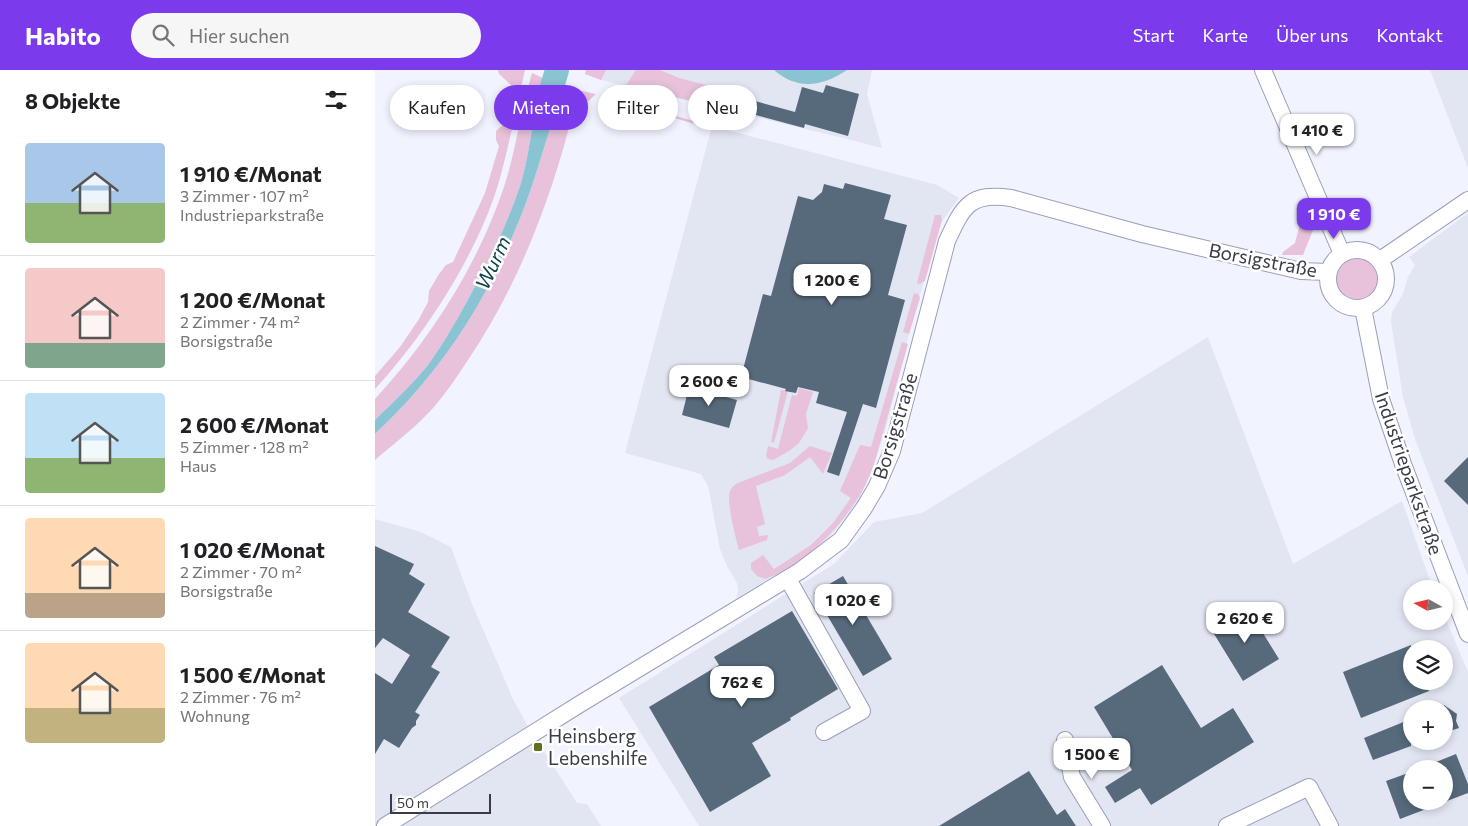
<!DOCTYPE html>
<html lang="de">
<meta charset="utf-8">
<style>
body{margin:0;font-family:Commissioner,sans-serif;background:#f6f6f6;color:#202124;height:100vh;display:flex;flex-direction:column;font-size:19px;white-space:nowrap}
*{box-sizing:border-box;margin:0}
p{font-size:16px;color:#757577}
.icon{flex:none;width:28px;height:28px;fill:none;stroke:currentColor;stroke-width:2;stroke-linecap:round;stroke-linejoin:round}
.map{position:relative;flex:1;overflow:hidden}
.side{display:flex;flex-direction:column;background:#fff;width:375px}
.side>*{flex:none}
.banner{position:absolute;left:15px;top:15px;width:475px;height:45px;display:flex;gap:10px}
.needle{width:32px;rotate:278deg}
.controls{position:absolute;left:1028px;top:510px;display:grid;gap:10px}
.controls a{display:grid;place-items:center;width:50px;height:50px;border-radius:50%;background:#fff;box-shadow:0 2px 8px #0003;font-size:25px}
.scale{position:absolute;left:15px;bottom:12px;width:101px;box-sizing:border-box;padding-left:5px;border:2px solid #393b46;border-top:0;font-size:14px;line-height:18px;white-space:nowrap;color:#393b46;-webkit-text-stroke:4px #fff;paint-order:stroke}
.price{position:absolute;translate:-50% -42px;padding:0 11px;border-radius:10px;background:#fff;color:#222;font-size:16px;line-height:32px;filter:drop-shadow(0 1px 2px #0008)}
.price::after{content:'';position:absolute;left:50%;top:30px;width:15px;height:11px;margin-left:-8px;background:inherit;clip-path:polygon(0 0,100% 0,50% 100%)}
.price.selected{background:#7c3aed;color:#fff}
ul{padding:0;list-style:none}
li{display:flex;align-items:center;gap:15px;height:125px;padding:0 25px}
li+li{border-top:1px solid #e0e0e0}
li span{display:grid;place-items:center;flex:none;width:140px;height:100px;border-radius:5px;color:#555}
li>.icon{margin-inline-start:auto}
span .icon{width:60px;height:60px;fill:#fffc;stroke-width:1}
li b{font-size:21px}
h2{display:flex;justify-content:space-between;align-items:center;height:60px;padding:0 25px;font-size:21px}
.tag{padding:0 18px;border-radius:22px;background:#fff;box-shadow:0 2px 8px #0003;font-size:18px;line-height:45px}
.tag.selected{background:#7c3aed;color:#fff}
header{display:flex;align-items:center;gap:30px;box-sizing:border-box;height:70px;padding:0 25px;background:#7c3aed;color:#fff}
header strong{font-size:24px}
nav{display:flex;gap:28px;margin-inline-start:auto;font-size:18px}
.search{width:350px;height:45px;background:#f6f6f6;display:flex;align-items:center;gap:12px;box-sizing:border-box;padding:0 18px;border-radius:28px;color:#757577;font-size:19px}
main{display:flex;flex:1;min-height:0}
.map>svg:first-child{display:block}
.built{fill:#e2e5f2;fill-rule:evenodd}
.green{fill:#e8c1db}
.water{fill:#8ac3d1}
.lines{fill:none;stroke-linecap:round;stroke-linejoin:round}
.river{stroke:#8ac3d1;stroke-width:24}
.building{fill:#566a7c}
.minor-casing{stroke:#9a9fb9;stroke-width:18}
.minor{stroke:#fff;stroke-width:16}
.poi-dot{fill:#5f711e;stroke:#fff;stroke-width:2}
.labels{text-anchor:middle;stroke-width:5;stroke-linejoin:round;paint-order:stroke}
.street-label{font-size:19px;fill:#393b46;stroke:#fff}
.poi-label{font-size:19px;fill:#393b46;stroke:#fff;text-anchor:start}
.water-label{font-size:20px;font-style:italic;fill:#10444f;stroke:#fff}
</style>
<header>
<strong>Habito</strong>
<div class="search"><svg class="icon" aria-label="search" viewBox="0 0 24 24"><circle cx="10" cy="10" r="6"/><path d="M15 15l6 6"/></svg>Hier suchen</div>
<nav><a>Start</a><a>Karte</a><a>Über uns</a><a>Kontakt</a></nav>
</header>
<main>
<section class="side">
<h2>8 Objekte<svg class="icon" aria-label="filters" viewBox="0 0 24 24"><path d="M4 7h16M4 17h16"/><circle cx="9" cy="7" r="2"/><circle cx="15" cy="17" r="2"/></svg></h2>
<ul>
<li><span style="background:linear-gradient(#a9c7e8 60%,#8fb573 0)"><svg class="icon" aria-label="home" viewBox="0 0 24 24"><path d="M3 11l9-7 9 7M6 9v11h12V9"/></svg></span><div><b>1 910 €/Monat</b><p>3 Zimmer · 107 m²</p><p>Industrieparkstraße</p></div></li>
<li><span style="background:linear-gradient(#f6c9c9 75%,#7fa58c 0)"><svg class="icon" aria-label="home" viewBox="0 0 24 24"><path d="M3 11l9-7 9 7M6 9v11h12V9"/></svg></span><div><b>1 200 €/Monat</b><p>2 Zimmer · 74 m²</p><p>Borsigstraße</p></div></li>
<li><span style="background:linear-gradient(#bfe0f5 65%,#8fb573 0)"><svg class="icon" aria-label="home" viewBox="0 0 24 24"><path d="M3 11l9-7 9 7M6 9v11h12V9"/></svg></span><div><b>2 600 €/Monat</b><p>5 Zimmer · 128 m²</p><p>Haus</p></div></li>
<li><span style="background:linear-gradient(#ffd9b3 75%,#b9a48a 0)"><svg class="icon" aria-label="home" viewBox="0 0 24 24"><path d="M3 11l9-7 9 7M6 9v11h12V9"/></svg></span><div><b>1 020 €/Monat</b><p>2 Zimmer · 70 m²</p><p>Borsigstraße</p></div></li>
<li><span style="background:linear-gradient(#ffd9b3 65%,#c2b280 0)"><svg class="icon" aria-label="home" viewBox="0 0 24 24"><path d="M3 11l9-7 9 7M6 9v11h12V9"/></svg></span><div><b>1 500 €/Monat</b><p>2 Zimmer · 76 m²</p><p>Wohnung</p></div></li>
</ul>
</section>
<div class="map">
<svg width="1093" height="756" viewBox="0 0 1093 756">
<rect width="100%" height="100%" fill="#f1f4ff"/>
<g class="built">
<path d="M211 0H497L492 24 507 78 472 69 226 10 210 4Z"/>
<path d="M1055 0H1093V98Z"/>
<path d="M337 56 562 115 584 128 565 154 534 264 509 366 484 430 461 460 444 478 427 490 361 528 363 521 362 513 352 496 345 479 333 416 326 404 250 383Z"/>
<path d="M1093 143V506L1040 369 1028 327 1016 252 1017 242 1028 224 1033 207 1040 195 1034 187Z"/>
<path d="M833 267 918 494 1027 431 1058 519H1036V551H1069V545L1093 602V756H324L244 628 459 494 499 452 547 443ZM1036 579H1069V611H1036ZM1036 639H1069V671H1036ZM1036 699H1069V731H1036Z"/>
<path d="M0 449 46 462 76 477 97 534 138 629 152 655 202 733 212 734 226 756H0Z"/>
</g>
<g class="green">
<path d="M123 0H150C141 38 134 77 123 115 101 186 50 265 0 319V306L25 277 44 249 53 232 54 221 64 204 71 195 78 192 110 123 124 76 121 70V61L131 52 136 15 124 4Z"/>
<path d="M211 0H231L226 10 210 4Z"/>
<path d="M261 0H285L304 8 335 16 361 25 367 30 366 43 251 15Z"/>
<path d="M157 3 170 9C157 43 156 79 146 113 133 152 116 188 96 224 83 248 69 273 53 295 37 315 18 332 0 350V329C59 265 108 187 133 104 142 71 147 37 157 3Z"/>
<path d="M184 16 221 24 337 56 336 59 221 24 207 37 199 38C177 128 143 217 91 293 81 308 71 323 59 337 42 356 20 373 0 390V364C61 307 105 242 138 165 158 121 169 74 185 28Z"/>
<path d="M560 145H566L567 150 550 211 544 214 542 213Z"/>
<path d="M934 146 938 160 928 185H907L908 182 920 173 925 154Z"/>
<circle cx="982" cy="210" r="22"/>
<path d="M539 223 543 224 545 228 534 264 528 262Z"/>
<path d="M527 272 533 274C525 302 517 331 509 359 505 372 502 387 497 400 481 443 434 494 390 509L382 506 376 499V493L388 485 399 499 436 475 458 453 476 428 465 421 485 375 496 377Z"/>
<path d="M424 318 438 322 431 344 433 358 424 373 414 381 398 390 393 389 391 386 393 376 403 379 417 325 422 326Z"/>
<path d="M406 320 413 321 399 373 396 372Z"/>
<path d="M435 376 457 383 448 404 435 387 410 405 381 416 390 454 382 457 384 466 393 465 392 470 364 480C361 469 351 431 355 421 357 417 359 415 363 413L415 393Z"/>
</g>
<g class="water">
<path d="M399 0H472C448 16 423 21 399 0Z"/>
<path d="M170 9 184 16 185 28C169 74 158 121 138 165 105 242 61 307 0 364V350C18 332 37 315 53 295 69 273 83 248 96 224 116 188 133 152 146 113 156 79 157 43 170 9Z"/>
</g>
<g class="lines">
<path class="river" d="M169 44 182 0"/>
</g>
<g class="building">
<path d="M451 15 484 24 473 66 430 54 429 58 377 44 380 31 420 42 427 17 448 23Z"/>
<path d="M470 113 516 125 509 149 532 155 513 225 530 230 501 338 488 334 464 406 452 402 472 342 441 333 444 322 423 317 421 323 410 321 411 319 366 307 388 224 396 226 423 126 438 130 447 122 449 114 468 119Z"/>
<path d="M314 317 362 330 354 358 307 345Z"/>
<path d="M1093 387V435L1069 411Z"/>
<path d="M0 476 39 494 34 504 50 514 33 542 75 567 56 597 65 602 40 642 45 645 41 651V655L37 658 24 678 9 669 0 684V603L17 614 35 585 8 568 0 578Z"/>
<path d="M468 506 517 589 488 606 439 523Z"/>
<path d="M872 537 904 589 868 611 836 559Z"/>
<path d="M417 541 463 619 415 648 416 650 377 673 396 706 335 742 274 637 344 595 339 587Z"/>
<path d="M1036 575V611H1051L1054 621 986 648 968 602Z"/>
<path d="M787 595 826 658 858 638 879 672 776 735 765 718 740 733 730 717 757 700 719 637Z"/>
<path d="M1069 635 1082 644 1081 651 1084 658 1069 663Z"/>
<path d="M1036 649V676L998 690 989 668Z"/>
<path d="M1081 684 1093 714V723L1025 749 1011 711 1036 702V731H1069V699L1046 698Z"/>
<path d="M654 701 682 745 690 739 701 756H564Z"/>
</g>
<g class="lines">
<defs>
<g id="minor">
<path d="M888 0 967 184"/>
<circle cx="982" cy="209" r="29"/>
<path d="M1005 190 1093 130"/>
<path d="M988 238 1006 329 1028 394 1093 564"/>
<path d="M413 509 487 641 449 662"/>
<path d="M690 670 697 707 727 756"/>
<path d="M10 756 205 634 425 501 466 470 489 438 502 416 517 381 572 171C588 136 595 122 636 128L767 164 926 201 953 202"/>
<path d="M852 756 934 717 955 756"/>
</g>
</defs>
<use href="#minor" class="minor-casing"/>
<use href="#minor" class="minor"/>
</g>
<rect class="poi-dot" x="158" y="672" width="10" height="10" rx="2.5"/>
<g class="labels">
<g class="street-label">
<text transform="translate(888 190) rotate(11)" y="7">Borsigstraße</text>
<text transform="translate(520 356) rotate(-73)" y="7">Borsigstraße</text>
<text transform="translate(1034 403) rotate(71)" y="7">Industrieparkstraße</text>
</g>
<g class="poi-label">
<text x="173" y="673">Heinsberg<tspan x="173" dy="22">Lebenshilfe</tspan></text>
</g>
<g class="water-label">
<text transform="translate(118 193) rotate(-65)" y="7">Wurm</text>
</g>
</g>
</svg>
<div class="controls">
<a><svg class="needle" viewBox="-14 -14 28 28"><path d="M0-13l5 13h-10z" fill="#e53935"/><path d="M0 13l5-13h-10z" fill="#757577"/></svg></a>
<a><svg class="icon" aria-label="layers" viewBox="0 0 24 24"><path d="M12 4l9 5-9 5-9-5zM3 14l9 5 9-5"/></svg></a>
<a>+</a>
<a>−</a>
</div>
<div class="scale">50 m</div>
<b class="price" style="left:942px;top:86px">1 410 €</b>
<b class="price selected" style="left:959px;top:170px">1 910 €</b>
<b class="price" style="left:457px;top:236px">1 200 €</b>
<b class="price" style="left:334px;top:337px">2 600 €</b>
<b class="price" style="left:478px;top:556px">1 020 €</b>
<b class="price" style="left:870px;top:574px">2 620 €</b>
<b class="price" style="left:367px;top:638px">762 €</b>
<b class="price" style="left:717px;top:710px">1 500 €</b>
<div class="banner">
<a class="tag">Kaufen</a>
<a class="tag selected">Mieten</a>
<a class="tag">Filter</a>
<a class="tag">Neu</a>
</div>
</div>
</main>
